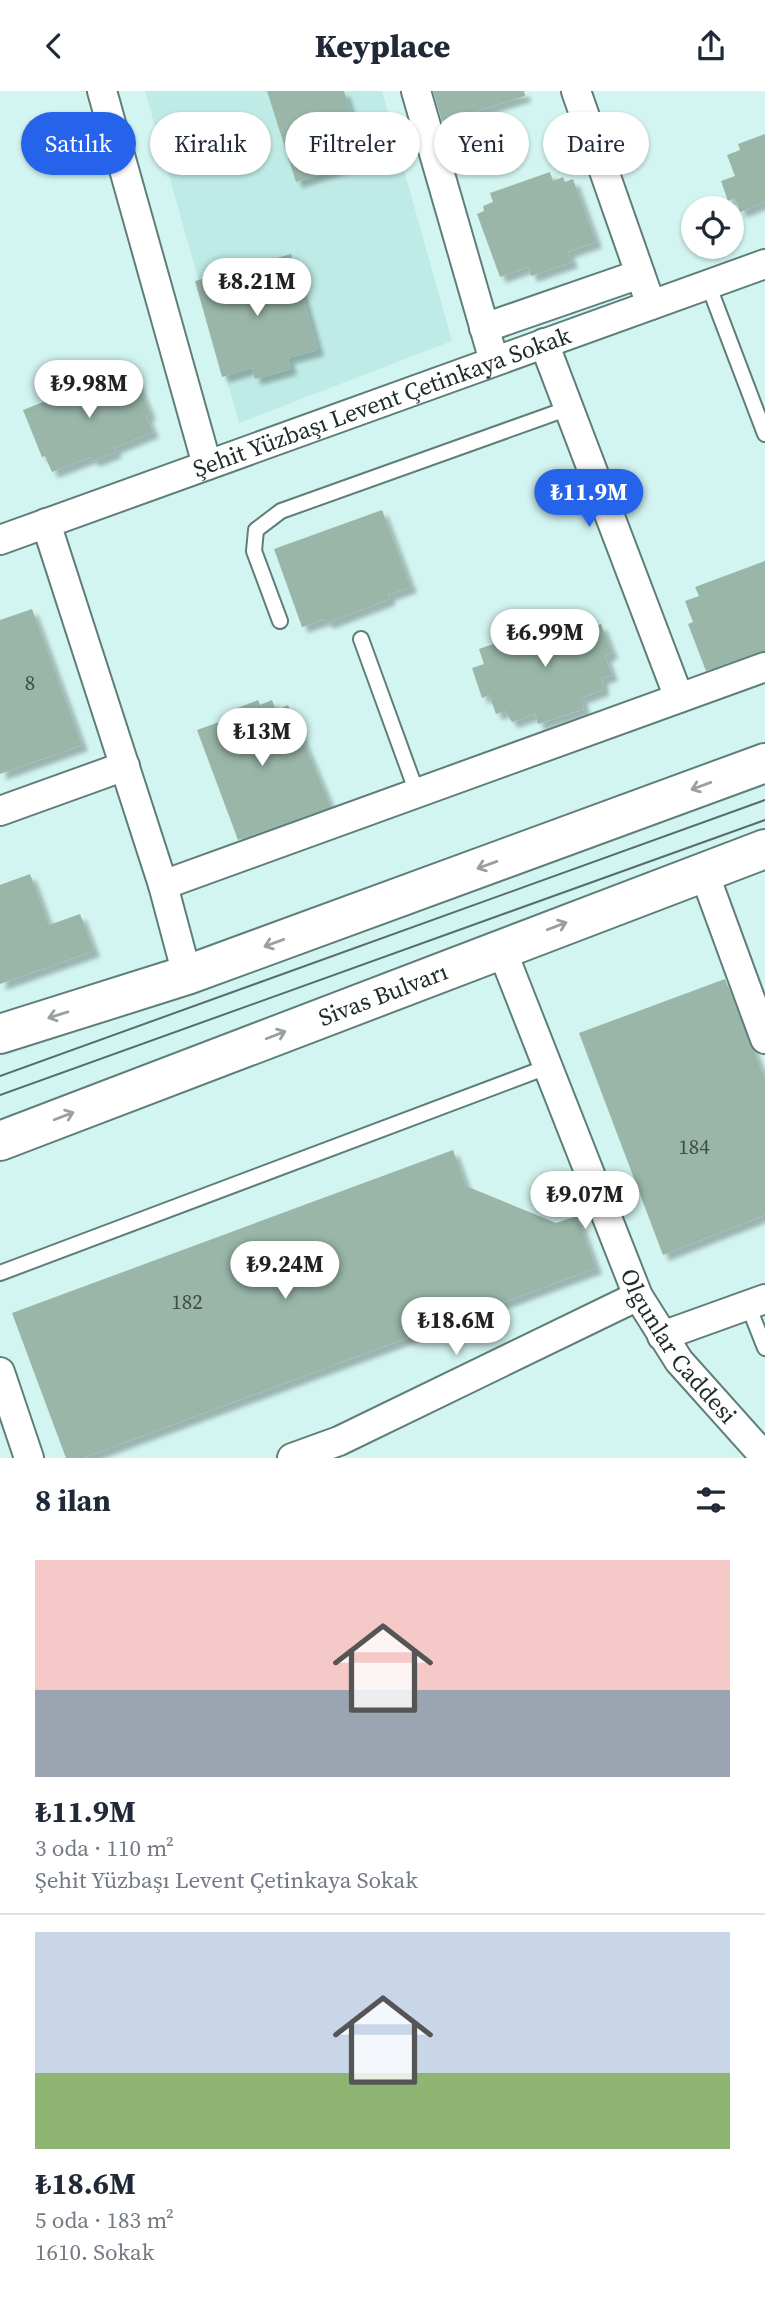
<!DOCTYPE html>
<html lang="tr">
<meta charset="utf-8">
<style>
body{margin:0;font-family:"Source Serif 4",serif;background:#f2f2f3;color:#1f2937;height:100vh;display:flex;flex-direction:column;font-size:26px;white-space:nowrap}
*{box-sizing:border-box;margin:0}
p{font-size:23px;color:#747a83}
.icon{flex:none;width:38px;height:38px;fill:none;stroke:currentColor;stroke-width:2;stroke-linecap:round;stroke-linejoin:round}
.map{position:relative;height:1367px;overflow:hidden}
.panel{display:flex;flex-direction:column;background:#fff;flex:1}
.panel>*{flex:none}
.top-card{position:absolute;left:21px;top:21px;width:724px;height:63px;display:flex;gap:14px}
.tools{position:absolute;left:681px;top:105px;display:grid;gap:14px}
.tools a{display:grid;place-items:center;width:63px;height:63px;border-radius:50%;background:#fff;box-shadow:0 2px 5px #0004;font-size:35px}
.price{position:absolute;translate:-50% -60px;padding:0 16px;border-radius:24px;background:#fff;color:#222;font-size:23px;line-height:46px;filter:drop-shadow(0 2px 4px #0008)}
.price::after{content:'';position:absolute;left:50%;top:42px;width:21px;height:16px;margin-left:-10px;background:inherit;clip-path:polygon(0 0,100% 0,50% 100%)}
.price.current{background:#2563eb;color:#fff}
ul{padding:0;list-style:none}
li{display:grid;align-content:center;gap:14px;height:371px;padding:0 35px}
li+li{border-top:2px solid #e0e1e3}
li span{display:grid;place-items:center;height:217px;border-radius:0px;color:#555}
li>.icon{margin-inline-start:auto}
span .icon{width:126px;height:126px;fill:#fffc;stroke-width:1}
li b{font-size:30px}
h2{display:flex;justify-content:space-between;align-items:center;height:84px;padding:0 35px;font-size:30px}
.chip{padding:0 24px;border-radius:32px;background:#fff;box-shadow:0 2px 5px #0004;font-size:24px;line-height:63px}
.chip.current{background:#2563eb;color:#fff}
header{display:flex;justify-content:space-between;align-items:center;height:91px;padding:0 35px;background:#fff;font-size:32px;font-weight:800}
.map>svg:first-child{display:block}
.built{fill:#bfebe6}
.building{fill:#9ab6a9;filter:url(#shadow)}
.lines{fill:none;stroke-linecap:round;stroke-linejoin:round}
.service-casing{stroke:#5f7e7a;stroke-width:18}
.minor-casing{stroke:#5f7e7a;stroke-width:32}
.trunk-casing{stroke:#5f7e7a;stroke-width:42}
.service{stroke:#fff;stroke-width:14}
.minor{stroke:#fff;stroke-width:28}
.trunk{stroke:#fff;stroke-width:38}
.tram{stroke:#586d6a;stroke-width:2}
.oneway{stroke:#9aa09f}
.labels{text-anchor:middle;stroke-width:5;stroke-linejoin:round;paint-order:stroke}
.number-label{font-size:21px;fill:#3d4e4a}
.street-label{font-size:24px;fill:#1e2c2a;stroke:#d3f5f1}
</style>
<header><svg class="icon" aria-label="back" viewBox="0 0 24 24"><path d="M15 5l-7 7 7 7"/></svg>Keyplace<svg class="icon" aria-label="share" viewBox="0 0 24 24"><path d="M12 15V3M7 8l5-5 5 5M5 13v7h14v-7"/></svg></header>
<div class="map">
<svg width="765" height="1367" viewBox="0 0 765 1367">
<defs>
<filter id="shadow"><feDropShadow dx="6" dy="6" stdDeviation="2" flood-color="#0004"/></filter>
</defs>
<rect width="100%" height="100%" fill="#d3f5f1"/>
<path class="built" d="M145 0H382L452 250 239 332Z"/>
<g class="building">
<path d="M267 0H344L366 69 296 91Z"/>
<path d="M433 0H524L525 5 442 31Z"/>
<path d="M765 43V111L740 121 735 107 728 110 721 90 735 85 727 64 740 59 738 53Z"/>
<path d="M550 81 553 90 563 86 565 91 573 88 596 151 568 161 572 171 531 185 528 176 500 186 477 123 484 120 483 115 493 111 490 102Z"/>
<path d="M291 163 318 259 288 267 291 278 255 288 252 277 222 286 195 190Z"/>
<path d="M131 276 150 323 146 325 153 341 114 357 116 361 93 370 91 366 52 381 45 365 42 366 23 319 53 307 52 303 99 284 101 288Z"/>
<path d="M382 419 411 496 388 504 390 508 351 523 327 532 325 528 302 536 274 458Z"/>
<path d="M765 470V560L706 580 688 533 693 531 685 510 699 505 695 496Z"/>
<path d="M32 518 82 654 0 683V529Z"/>
<path d="M585 522 590 537 601 533 612 562 605 565 612 584 602 587 603 599 581 607 584 618 538 633 535 623 512 631 505 620 496 623 489 604 482 607 472 577 484 573 479 558 508 548 507 545 520 540Z"/>
<path d="M258 609 260 614 272 609 276 619 288 614 331 716 238 749 197 639 230 627 227 621Z"/>
<path d="M30 783 49 834 80 823 94 860 0 893V794Z"/>
<path d="M725 888 765 988V1124L663 1164 579 942Z"/>
<path d="M453 1059 466 1095 556 1132 577 1125 596 1177 83 1367H66L12 1222Z"/>
</g>
<g class="lines">
<defs>
<g id="service">
<path d="M708 193 765 343"/>
<path d="M280 530 254 460 256 439 281 420 569 317"/>
<path d="M361 548 417 702"/>
<path d="M0 1182 547 976"/>
<path d="M748 1214 765 1257"/>
</g>
<g id="minor">
<path d="M102 0 207 374"/>
<path d="M416 0 494 270"/>
<path d="M576 0 651 214"/>
<path d="M484 237 640 183"/>
<path d="M544 252 679 607"/>
<path d="M46 432 163 794 187 884"/>
<path id="s1" d="M0 449 765 173"/>
<path d="M0 720 125 675"/>
<path d="M703 779 765 948"/>
<path d="M163 794 765 576"/>
<path id="s2" d="M501 857 638 1205 679 1270 765 1366"/>
<path d="M662 1245 765 1208"/>
<path d="M0 1281 29 1367"/>
<path d="M292 1367 339 1350 638 1205"/>
</g>
<g id="trunk">
<path d="M0 943 187 884 765 672"/>
<path id="s3" d="M0 1050 765 758"/>
</g>
</defs>
<use href="#service" class="service-casing"/>
<use href="#minor" class="minor-casing"/>
<use href="#trunk" class="trunk-casing"/>
<use href="#service" class="service"/>
<use href="#minor" class="minor"/>
<use href="#trunk" class="trunk"/>
<g class="tram">
<path d="M0 985 765 709"/>
<path d="M0 1004 765 729"/>
</g>
</g>
<defs><path id="oneway-shaft" d="M-6 0H5M1.5-3L5.5 0L1.5 3" fill="none" stroke-width="1.6" stroke-linecap="round" stroke-linejoin="round" transform="scale(1.75)"/></defs>
<g class="oneway">
<use href="#oneway-shaft" transform="translate(701 695) rotate(160)"/>
<use href="#oneway-shaft" transform="translate(487 774) rotate(160)"/>
<use href="#oneway-shaft" transform="translate(557 835) rotate(-21)"/>
<use href="#oneway-shaft" transform="translate(274 852) rotate(160)"/>
<use href="#oneway-shaft" transform="translate(58 924) rotate(163)"/>
<use href="#oneway-shaft" transform="translate(276 944) rotate(-21)"/>
<use href="#oneway-shaft" transform="translate(64 1025) rotate(-21)"/>
</g>
<g class="labels">
<g class="number-label">
<text x="30" y="599">8</text>
<text x="694" y="1063">184</text>
<text x="187" y="1218">182</text>
</g>
<g class="street-label">
<text dy="8" stroke="none"><textPath href="#s1" startOffset="406">Şehit Yüzbaşı Levent Çetinkaya Sokak</textPath></text>
<text dy="8" stroke="none"><textPath href="#s3" startOffset="410">Sivas Bulvarı</textPath></text>
<text dy="8" stroke="none"><textPath href="#s2" startOffset="438">Olgunlar Caddesi</textPath></text>
</g>
</g>
</svg>
<div class="tools">
<a><svg class="icon" aria-label="locate" viewBox="0 0 24 24"><circle cx="12" cy="12" r="6"/><path d="M12 2v4M12 18v4M2 12h4M18 12h4"/></svg></a>
</div>
<b class="price" style="left:257px;top:227px">₺8.21M</b>
<b class="price" style="left:89px;top:329px">₺9.98M</b>
<b class="price current" style="left:589px;top:438px">₺11.9M</b>
<b class="price" style="left:545px;top:578px">₺6.99M</b>
<b class="price" style="left:262px;top:677px">₺13M</b>
<b class="price" style="left:585px;top:1140px">₺9.07M</b>
<b class="price" style="left:285px;top:1210px">₺9.24M</b>
<b class="price" style="left:456px;top:1266px">₺18.6M</b>
<div class="top-card">
<a class="chip current">Satılık</a>
<a class="chip">Kiralık</a>
<a class="chip">Filtreler</a>
<a class="chip">Yeni</a>
<a class="chip">Daire</a>
</div>
</div>
<section class="panel">
<h2>8 ilan<svg class="icon" aria-label="filters" viewBox="0 0 24 24"><path d="M4 7h16M4 17h16"/><circle cx="9" cy="7" r="2"/><circle cx="15" cy="17" r="2"/></svg></h2>
<ul>
<li><span style="background:linear-gradient(#f6c9c9 60%,#9aa5b1 0)"><svg class="icon" aria-label="home" viewBox="0 0 24 24"><path d="M3 11l9-7 9 7M6 9v11h12V9"/></svg></span><div><b>₺11.9M</b><p>3 oda · 110 m²</p><p>Şehit Yüzbaşı Levent Çetinkaya Sokak</p></div></li>
<li><span style="background:linear-gradient(#c9d6e8 65%,#8fb573 0)"><svg class="icon" aria-label="home" viewBox="0 0 24 24"><path d="M3 11l9-7 9 7M6 9v11h12V9"/></svg></span><div><b>₺18.6M</b><p>5 oda · 183 m²</p><p>1610. Sokak</p></div></li>
</ul>
</section>
